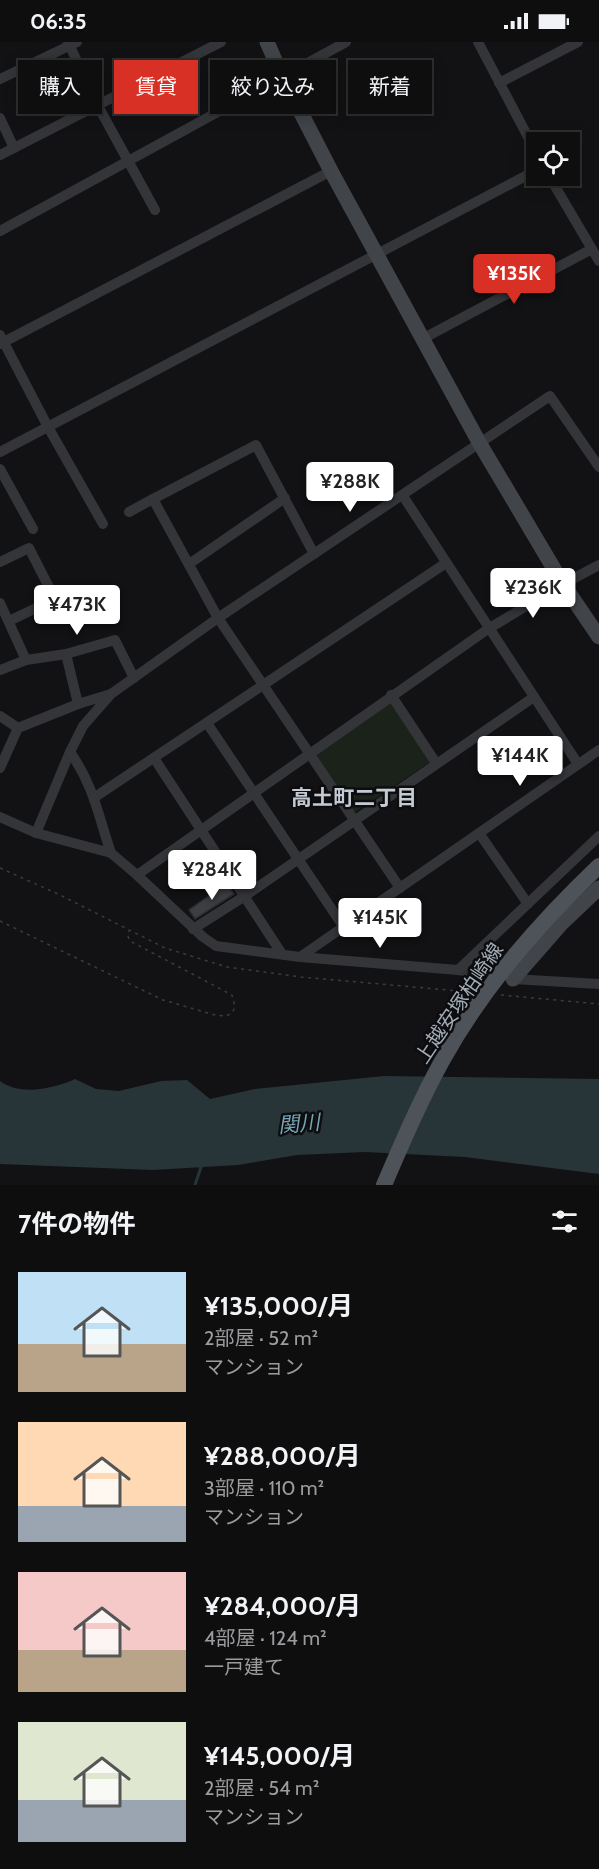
<!DOCTYPE html>
<html lang="ja">
<meta charset="utf-8">
<style>
body{margin:0;font-family:Cabin,"Noto Sans JP",sans-serif;background:#171718;color:#f1f3f6;height:100vh;display:flex;flex-direction:column;font-size:22px;white-space:nowrap}
*{box-sizing:border-box;margin:0}
p{font-size:20px;color:#9b9c9e}
.icon{flex:none;width:33px;height:33px;fill:none;stroke:currentColor;stroke-width:2;stroke-linecap:round;stroke-linejoin:round}
.map{position:relative;height:1143px;overflow:hidden}
.panel{display:flex;flex-direction:column;background:#0e0e0f;flex:1}
.panel>*{flex:none}
.guide{position:absolute;left:18px;top:18px;width:564px;height:54px;display:flex;gap:12px}
.fabs{position:absolute;left:526px;top:90px;display:grid;gap:12px}
.fabs a{display:grid;place-items:center;width:54px;height:54px;border-radius:0px;background:#0e0e0f;box-shadow:0 3px 15px #0003,0 0 0 2px #2e2e2f;font-size:30px}
.price{position:absolute;translate:-50% -51px;padding:0 14px;border-radius:6px;background:#fff;color:#222;font-size:20px;line-height:39px;filter:drop-shadow(0 2px 3px #0008)}
.price::after{content:'';position:absolute;left:50%;top:36px;width:18px;height:14px;margin-left:-9px;background:inherit;clip-path:polygon(0 0,100% 0,50% 100%)}
.price.current{background:#d93025;color:#fff}
ul{padding:0;list-style:none}
li{display:flex;align-items:center;gap:18px;height:150px;padding:0 18px}
li span{display:grid;place-items:center;flex:none;width:168px;height:120px;border-radius:0px;color:#555}
li>.icon{margin-inline-start:auto}
span .icon{width:72px;height:72px;fill:#fffc;stroke-width:1}
li b{font-size:26px}
h2{display:flex;justify-content:space-between;align-items:center;height:72px;padding:0 18px;font-size:26px}
.tag{padding:0 21px;border-radius:0px;background:#0e0e0f;box-shadow:0 3px 15px #0003,0 0 0 2px #2e2e2f;font-size:21px;line-height:54px}
.tag.current{background:#d93025;color:#fff}
.status{display:flex;justify-content:space-between;align-items:center;height:42px;padding:0 30px;background:#0e0e0f;direction:ltr}
.status svg{height:16px;fill:currentColor}
.map>svg:first-child{display:block}
.green{fill:#1a221a}
.water{fill:#273539}
.lines{fill:none;stroke-linecap:round;stroke-linejoin:round}
.stream{stroke:#273539;stroke-width:3}
.building{fill:#3c3e42;stroke:#2c2d30;stroke-width:1.5}
.street-tunnel{stroke:#2f3134;stroke-width:10;stroke-dasharray:10 5;stroke-linecap:butt}
.path{stroke:#393c40;stroke-width:1.5;stroke-dasharray:3 4.5;stroke-linecap:butt}
.street{stroke:#333539;stroke-width:10}
.secondary{stroke:#41454a;stroke-width:15}
.primary{stroke:#4e5359;stroke-width:16}
.labels{text-anchor:middle;stroke-width:5;stroke-linejoin:round;paint-order:stroke}
.street-label{font-size:20px;fill:#a2acb6;stroke:#0d0d0f}
.neighbourhood-label{font-size:21px;font-weight:bold;fill:#c3cad2;stroke:#0d0d0f}
.water-label{font-size:21px;font-style:italic;fill:#75a4b5;stroke:#0d0d0f}
</style>
<div class="status"><b>06:35</b><svg viewBox="0 0 49 12"><path d="M0 12V9h3v3zM5 12V6h3v6zM10 12V3h3v9zM15 12V0h3v12zM26 1h20v11H26zM47 4h2v5h-2z"/></svg></div>
<div class="map">
<svg width="599" height="1143" viewBox="0 0 599 1143">
<rect width="100%" height="100%" fill="#121214"/>
<path class="green" d="M390 660 430 720 354 771 313 711Z"/>
<path class="water" d="M384 1034 599 1037V1132L465 1115 365 1110 297 1113 238 1123 153 1128 0 1122V1039C20 1054 53 1047 75 1037L96 1047 119 1049 161 1039 187 1038 210 1057 255 1047Z"/>
<g class="lines">
<path class="stream" d="M195 1143 201 1125"/>
</g>
<path class="building" d="M227 841 234 852 195 877 189 868Z"/>
<g class="lines">
<path class="street-tunnel" d="M458 928 501 935"/>
<g class="path">
<path d="M0 826 58 852 165 906 227 925 301 935 470 950"/>
<path d="M0 879 163 958 215 973 226 974 232 971 235 965 232 953 130 899 127 892 129 889"/>
<path d="M501 953 599 962"/>
</g>
<g class="street">
<path d="M68 0 98 64 155 168"/>
<path d="M478 0 537 112"/>
<path d="M0 37 77 0"/>
<path d="M499 41 578 0"/>
<path d="M0 76 14 106"/>
<path d="M0 113 221 0"/>
<path d="M549 134 599 219"/>
<path d="M0 189 346 0"/>
<path d="M0 293 48 385 103 482"/>
<path d="M424 296 592 207"/>
<path d="M0 302 331 129"/>
<path d="M0 410 537 128"/>
<path d="M0 427 33 487"/>
<path d="M403 454 578 722"/>
<path d="M129 470 153 457"/>
<path d="M314 512 256 403 153 457 218 576 400 846"/>
<path d="M0 520 29 506 55 557 9 579"/>
<path d="M189 522 285 456"/>
<path d="M0 561 26 618 66 612 115 598 134 636"/>
<path d="M66 612 78 662"/>
<path d="M0 628 26 618"/>
<path d="M391 653 436 721"/>
<path d="M0 674 18 686"/>
<path d="M207 681 343 884"/>
<path d="M154 716 282 912"/>
<path d="M0 726 18 686 78 662 111 652"/>
<path d="M95 755 446 521"/>
<path d="M0 775 36 791 111 811 137 833 203 895 216 904 300 915 458 928 599 794"/>
<path d="M36 791 70 710"/>
<path d="M479 791 528 862"/>
<path d="M111 811C98 773 94 744 70 710L83 684 111 652 218 576 550 354 599 425"/>
<path d="M137 833 488 587 563 542 599 523"/>
<path d="M193 887 245 854 534 655"/>
<path d="M300 915 599 708"/>
<path d="M513 937 599 942"/>
</g>
<g class="secondary">
<path d="M267 0 282 34 331 129 480 402 563 542 599 595"/>
<path d="M513 937 561 882 599 846"/>
</g>
<path class="primary" d="M384 1143C402 1101 420 1059 442 1019 482 946 539 881 599 824"/>
</g>
<g class="labels">
<g class="street-label">
<text transform="translate(459 961) rotate(-56)" y="7">上越安塚柏崎線</text>
</g>
<g class="neighbourhood-label">
<text x="354" y="763">高土町二丁目</text>
</g>
<g class="water-label">
<text transform="translate(299 1082) rotate(-5)" y="7">関川</text>
</g>
</g>
</svg>
<div class="fabs">
<a><svg class="icon" aria-label="locate" viewBox="0 0 24 24"><circle cx="12" cy="12" r="6"/><path d="M12 2v4M12 18v4M2 12h4M18 12h4"/></svg></a>
</div>
<b class="price current" style="left:514px;top:263px">¥135K</b>
<b class="price" style="left:350px;top:471px">¥288K</b>
<b class="price" style="left:533px;top:577px">¥236K</b>
<b class="price" style="left:77px;top:594px">¥473K</b>
<b class="price" style="left:520px;top:745px">¥144K</b>
<b class="price" style="left:212px;top:859px">¥284K</b>
<b class="price" style="left:380px;top:907px">¥145K</b>
<div class="guide">
<a class="tag">購入</a>
<a class="tag current">賃貸</a>
<a class="tag">絞り込み</a>
<a class="tag">新着</a>
</div>
</div>
<section class="panel">
<h2>7件の物件<svg class="icon" aria-label="filters" viewBox="0 0 24 24"><path d="M4 7h16M4 17h16"/><circle cx="9" cy="7" r="2"/><circle cx="15" cy="17" r="2"/></svg></h2>
<ul>
<li><span style="background:linear-gradient(#bfe0f5 60%,#b9a48a 0)"><svg class="icon" aria-label="home" viewBox="0 0 24 24"><path d="M3 11l9-7 9 7M6 9v11h12V9"/></svg></span><div><b>¥135,000/月</b><p>2部屋 · 52 m²</p><p>マンション</p></div></li>
<li><span style="background:linear-gradient(#ffd9b3 70%,#9aa5b1 0)"><svg class="icon" aria-label="home" viewBox="0 0 24 24"><path d="M3 11l9-7 9 7M6 9v11h12V9"/></svg></span><div><b>¥288,000/月</b><p>3部屋 · 110 m²</p><p>マンション</p></div></li>
<li><span style="background:linear-gradient(#f6c9c9 65%,#b9a48a 0)"><svg class="icon" aria-label="home" viewBox="0 0 24 24"><path d="M3 11l9-7 9 7M6 9v11h12V9"/></svg></span><div><b>¥284,000/月</b><p>4部屋 · 124 m²</p><p>一戸建て</p></div></li>
<li><span style="background:linear-gradient(#dfe7d0 65%,#9aa5b1 0)"><svg class="icon" aria-label="home" viewBox="0 0 24 24"><path d="M3 11l9-7 9 7M6 9v11h12V9"/></svg></span><div><b>¥145,000/月</b><p>2部屋 · 54 m²</p><p>マンション</p></div></li>
</ul>
</section>
